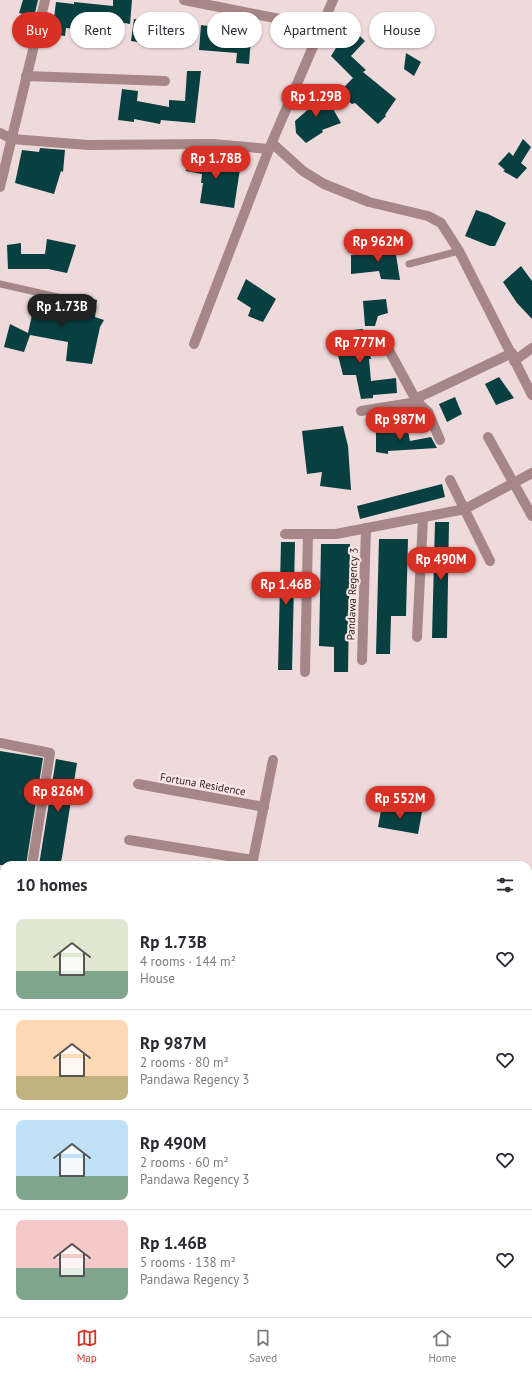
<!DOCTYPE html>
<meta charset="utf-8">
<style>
body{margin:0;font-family:"PT Sans",sans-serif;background:#f7f7f7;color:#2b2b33;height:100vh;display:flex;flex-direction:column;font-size:15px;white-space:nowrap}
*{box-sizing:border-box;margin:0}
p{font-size:13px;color:#7c7c81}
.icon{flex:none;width:22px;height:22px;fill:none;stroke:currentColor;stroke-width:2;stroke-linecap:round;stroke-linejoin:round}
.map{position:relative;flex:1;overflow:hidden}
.sheet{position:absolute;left:0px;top:861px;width:532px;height:456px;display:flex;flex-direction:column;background:#fff;border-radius:12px 12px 0 0;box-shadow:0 1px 3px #0004}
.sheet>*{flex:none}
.hud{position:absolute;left:12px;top:12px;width:508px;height:36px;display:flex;gap:8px}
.price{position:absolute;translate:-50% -34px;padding:0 9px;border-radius:14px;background:#d93025;color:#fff;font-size:13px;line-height:26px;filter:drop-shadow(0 1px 2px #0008)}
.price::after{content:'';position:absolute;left:50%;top:24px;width:12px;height:9px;margin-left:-6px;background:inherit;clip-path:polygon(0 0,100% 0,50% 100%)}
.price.selected{background:#222;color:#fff}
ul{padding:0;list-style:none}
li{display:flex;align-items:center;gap:12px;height:100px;padding:0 16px}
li+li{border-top:1px solid #e1e1e2}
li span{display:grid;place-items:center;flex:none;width:112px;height:80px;border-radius:8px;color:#555}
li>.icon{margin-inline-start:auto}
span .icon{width:48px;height:48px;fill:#fffc;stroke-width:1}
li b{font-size:17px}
h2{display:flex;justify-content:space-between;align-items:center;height:48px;padding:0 16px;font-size:17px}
.chip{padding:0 14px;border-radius:18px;background:#fff;box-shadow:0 1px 3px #0004;font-size:14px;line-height:36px}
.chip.selected{background:#d93025;color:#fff}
.tabs{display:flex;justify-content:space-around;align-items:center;height:56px;border-top:1px solid #e1e1e2;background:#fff;font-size:11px;color:#7c7c81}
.tabs a{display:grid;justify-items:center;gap:2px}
.tabs .selected{color:#d93025}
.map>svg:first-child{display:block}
.building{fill:#083f40}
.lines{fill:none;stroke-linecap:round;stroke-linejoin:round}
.lane{stroke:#a68687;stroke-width:7}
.street{stroke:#a68687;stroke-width:10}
.labels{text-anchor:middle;stroke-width:4;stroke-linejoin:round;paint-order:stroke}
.street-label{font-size:11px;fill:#231c1c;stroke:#fde7e8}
</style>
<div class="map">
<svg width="532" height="1317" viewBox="0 0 532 1317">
<rect width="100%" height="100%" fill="#efdadb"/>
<g class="building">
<path d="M23 0H38L34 17 19 13Z"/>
<path d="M113 0H132L130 24 98 18 97 31 66 28 65 36 52 34 56 2 74 4V2L113 6Z"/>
<path d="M134 19 161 23 158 45 131 41Z"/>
<path d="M347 24 365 41 351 56 366 70 363 72 396 99 385 115 386 116 378 124 355 103 352 104 338 93 353 78 331 56 341 40 336 35Z"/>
<path d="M201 25 231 29 230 36 251 38 249 64 236 63 237 53 199 50Z"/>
<path d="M406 53 421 62 414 76 404 69Z"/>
<path d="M187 71H201L195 123 161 120 160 124 134 119V122L118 120 122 89 138 91 137 101 169 107V100L185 101Z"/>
<path d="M323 91 341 123 322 130 323 132 306 143 296 133 295 121 312 106 314 94Z"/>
<path d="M523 139 531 147 521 163 527 168 517 179 503 171 505 170 498 164 509 152 513 156Z"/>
<path d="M40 148 65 150 63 172 61 171 54 194 15 183 22 150 39 152Z"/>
<path d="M189 154 230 162 229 168 240 169 234 208 200 203 203 183H201L202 174 186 171Z"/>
<path d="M476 210 488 214 506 223 495 246H490L465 236Z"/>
<path d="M47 239 76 245 67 273 48 269H8L7 245 21 243V254H45Z"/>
<path d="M394 242 400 280 381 279 379 271 351 274V255L376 253V251L381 250V244Z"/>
<path d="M521 266 532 281V319L517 303 503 282Z"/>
<path d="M246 279 276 299 263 322 248 316 251 308 237 299Z"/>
<path d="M77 295 97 300 95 317 104 320 100 327 92 364 66 361 68 342 30 335 24 352 4 347 10 324 28 333 36 297 75 306Z"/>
<path d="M386 299 388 313 378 316 375 326H365L363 301Z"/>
<path d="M363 329 371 359H369L371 381 396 378 397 393 373 395V398L361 399 356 375H343L332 332Z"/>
<path d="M499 377 514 398 496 405 485 384Z"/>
<path d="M455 397 462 414 447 422 439 404Z"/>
<path d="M343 426 348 446 351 490 320 486 322 472 307 474 302 431Z"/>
<path d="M407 426 410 441 431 437 437 448 388 451V454L376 452V429Z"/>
<path d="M442 484 445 497 360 519 357 506Z"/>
<path d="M435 522H449L447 638H432Z"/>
<path d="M379 539H408L406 616H391L390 654H376Z"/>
<path d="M281 542H295L292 670H278Z"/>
<path d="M321 544H350L348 672H334V647L319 646Z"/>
<path d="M0 751 43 758 26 865H0Z"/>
<path d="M56 759 77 763 62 857 60 865H39Z"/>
<path d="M382 805 422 812 418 834 378 827Z"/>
</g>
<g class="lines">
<g class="lane">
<path d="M409 264 459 251"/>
<path d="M0 284 62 298"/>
</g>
<g class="street">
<path d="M184 0 320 27"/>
<path d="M26 76 165 81"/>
<path d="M0 133 12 139 88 145 213 144 269 149"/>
<path d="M273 144 303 171 324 184 369 202 428 216 441 223 459 251 532 395"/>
<path d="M0 187 45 0"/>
<path d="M384 341 417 402 421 396 428 393 512 353"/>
<path d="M194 344 269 149 333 0"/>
<path d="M514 361 532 348"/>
<path d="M361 411 417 402 428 412 440 440"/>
<path d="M488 437 532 516"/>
<path d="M450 480 490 561"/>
<path d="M285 534H336L465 509 532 473"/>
<path d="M417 637 423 518"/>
<path d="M362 660 366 528"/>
<path d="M305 672 308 534"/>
<path d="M0 743 50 753 32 865"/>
<path d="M138 784 264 807"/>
<path d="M129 840 253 860"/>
<path d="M252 865 273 760"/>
<path d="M0 919H4"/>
<path d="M528 943 530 935"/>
<path d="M0 1049 4 1026"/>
<path d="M8 1317 9 1313"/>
<path d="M205 1317 206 1313"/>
</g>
</g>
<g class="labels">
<g class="street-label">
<text transform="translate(352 594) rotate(-88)" y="4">Pandawa Regency 3</text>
<text transform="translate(203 784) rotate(10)" y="4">Fortuna Residence</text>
</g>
</g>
</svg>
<b class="price" style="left:316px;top:118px">Rp 1.29B</b>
<b class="price" style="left:216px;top:180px">Rp 1.78B</b>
<b class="price" style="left:378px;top:263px">Rp 962M</b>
<b class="price selected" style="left:62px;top:328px">Rp 1.73B</b>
<b class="price" style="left:360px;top:364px">Rp 777M</b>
<b class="price" style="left:400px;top:441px">Rp 987M</b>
<b class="price" style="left:441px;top:581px">Rp 490M</b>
<b class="price" style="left:286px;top:606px">Rp 1.46B</b>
<b class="price" style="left:58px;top:813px">Rp 826M</b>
<b class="price" style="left:400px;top:820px">Rp 552M</b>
<div class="hud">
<a class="chip selected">Buy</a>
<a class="chip">Rent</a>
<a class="chip">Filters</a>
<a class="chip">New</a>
<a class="chip">Apartment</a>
<a class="chip">House</a>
</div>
<section class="sheet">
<h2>10 homes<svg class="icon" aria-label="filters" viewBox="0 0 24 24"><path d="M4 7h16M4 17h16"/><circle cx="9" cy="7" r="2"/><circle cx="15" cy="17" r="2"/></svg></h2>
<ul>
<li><span style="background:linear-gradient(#dfe7d0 65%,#7fa58c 0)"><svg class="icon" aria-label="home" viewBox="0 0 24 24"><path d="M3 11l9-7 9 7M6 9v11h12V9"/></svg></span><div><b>Rp 1.73B</b><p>4 rooms · 144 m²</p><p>House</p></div><svg class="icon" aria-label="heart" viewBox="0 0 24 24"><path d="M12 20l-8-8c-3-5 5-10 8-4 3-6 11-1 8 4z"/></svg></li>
<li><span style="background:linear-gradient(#ffd9b3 70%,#c2b280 0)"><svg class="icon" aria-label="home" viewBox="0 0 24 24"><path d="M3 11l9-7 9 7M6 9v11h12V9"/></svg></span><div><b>Rp 987M</b><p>2 rooms · 80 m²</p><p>Pandawa Regency 3</p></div><svg class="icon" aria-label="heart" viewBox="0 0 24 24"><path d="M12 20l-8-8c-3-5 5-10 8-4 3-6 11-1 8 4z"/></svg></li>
<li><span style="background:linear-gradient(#bfe0f5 70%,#7fa58c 0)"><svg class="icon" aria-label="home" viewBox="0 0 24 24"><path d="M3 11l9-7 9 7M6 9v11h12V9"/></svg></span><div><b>Rp 490M</b><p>2 rooms · 60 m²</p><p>Pandawa Regency 3</p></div><svg class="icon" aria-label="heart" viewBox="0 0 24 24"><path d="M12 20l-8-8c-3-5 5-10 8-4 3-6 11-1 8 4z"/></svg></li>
<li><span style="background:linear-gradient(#f6c9c9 60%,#7fa58c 0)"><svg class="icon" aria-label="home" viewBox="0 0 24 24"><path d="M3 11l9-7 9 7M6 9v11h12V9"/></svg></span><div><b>Rp 1.46B</b><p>5 rooms · 138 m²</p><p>Pandawa Regency 3</p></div><svg class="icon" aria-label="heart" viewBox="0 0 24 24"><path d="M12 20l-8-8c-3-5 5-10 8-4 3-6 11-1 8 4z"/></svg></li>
</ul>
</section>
</div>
<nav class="tabs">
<a class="selected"><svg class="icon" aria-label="map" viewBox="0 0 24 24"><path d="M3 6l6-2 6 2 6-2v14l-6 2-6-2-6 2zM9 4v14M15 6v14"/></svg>Map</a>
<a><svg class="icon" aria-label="saved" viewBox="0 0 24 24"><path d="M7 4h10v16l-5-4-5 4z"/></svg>Saved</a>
<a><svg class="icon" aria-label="home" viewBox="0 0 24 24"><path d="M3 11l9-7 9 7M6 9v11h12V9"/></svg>Home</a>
</nav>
